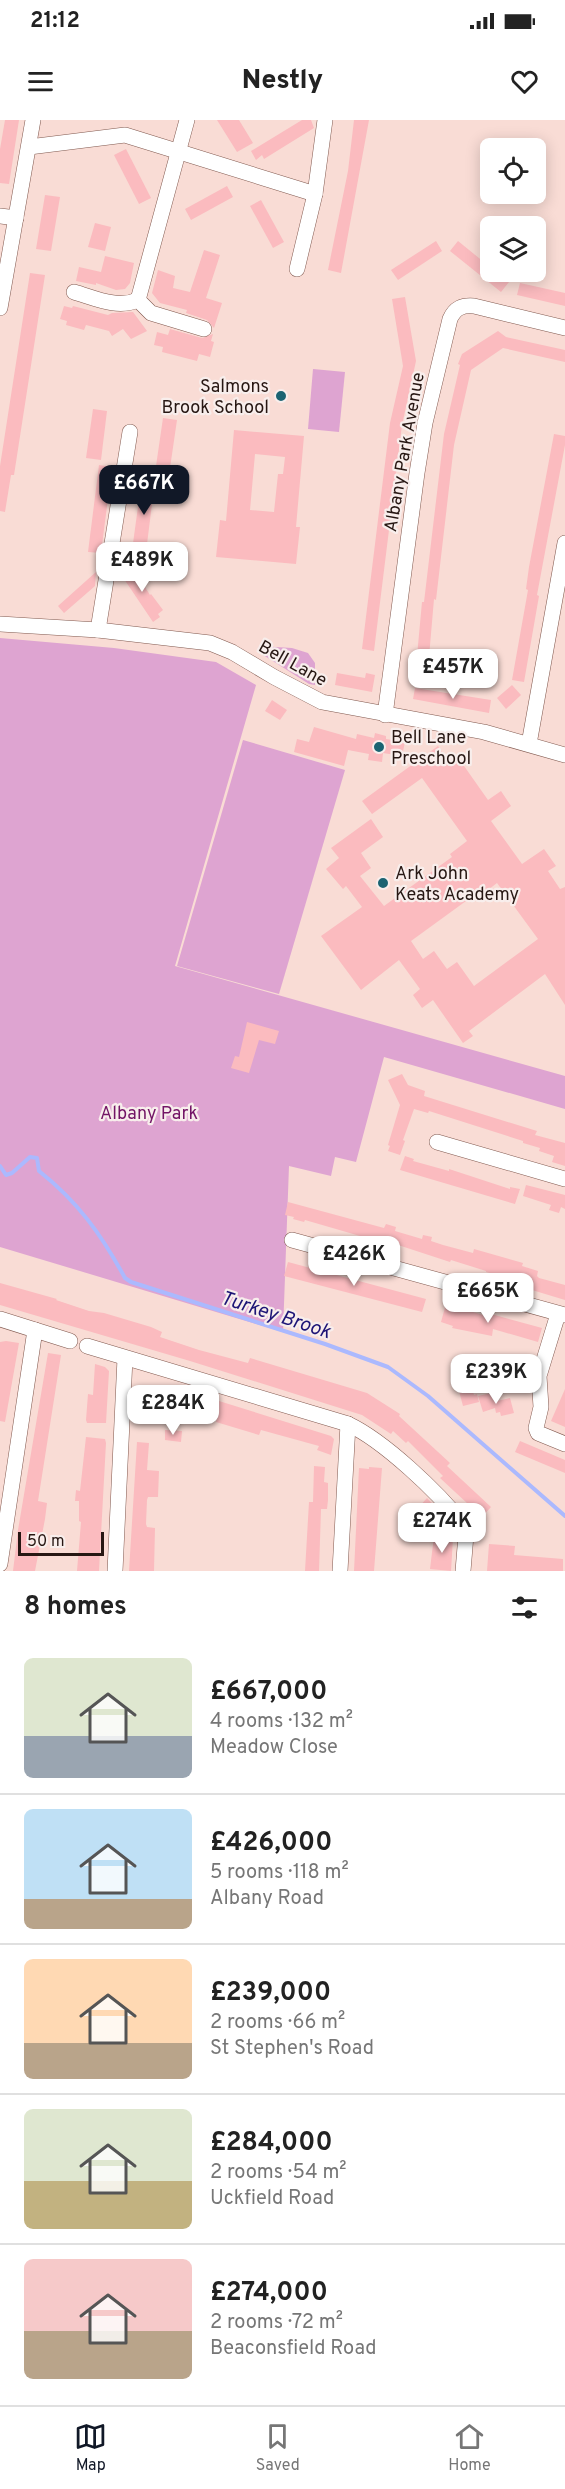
<!DOCTYPE html>
<meta charset="utf-8">
<style>
body{margin:0;font-family:Overpass,sans-serif;background:#f2f2f2;color:#222;height:100vh;display:flex;flex-direction:column;font-size:22px;white-space:nowrap}
*{box-sizing:border-box;margin:0}
p{font-size:20px;color:#767676}
.icon{flex:none;width:33px;height:33px;fill:none;stroke:currentColor;stroke-width:2;stroke-linecap:round;stroke-linejoin:round}
.map{position:relative;height:1451px;overflow:hidden}
.drawer{display:flex;flex-direction:column;background:#fff;flex:1}
.drawer>*{flex:none}
.controls{position:absolute;left:480px;top:18px;display:grid;gap:12px}
.controls a{display:grid;place-items:center;width:66px;height:66px;border-radius:9px;background:#fff;box-shadow:0 3px 15px #0003;font-size:30px}
.scale{position:absolute;left:18px;bottom:15px;width:86px;box-sizing:border-box;padding-left:6px;border:3px solid #271713;border-top:0;font-size:16px;line-height:21px;white-space:nowrap;color:#271713;-webkit-text-stroke:4px #f8eeec;paint-order:stroke}
.price{position:absolute;translate:-50% -51px;padding:0 14px;border-radius:12px;background:#fff;color:#222;font-size:20px;line-height:39px;filter:drop-shadow(0 2px 3px #0008)}
.price::after{content:'';position:absolute;left:50%;top:36px;width:18px;height:14px;margin-left:-9px;background:inherit;clip-path:polygon(0 0,100% 0,50% 100%)}
.price.current{background:#111827;color:#fff}
ul{padding:0;list-style:none}
li{display:flex;align-items:center;gap:18px;height:150px;padding:0 24px}
li+li{border-top:2px solid #e0e0e0}
li span{display:grid;place-items:center;flex:none;width:168px;height:120px;border-radius:9px;color:#555}
li>.icon{margin-inline-start:auto}
span .icon{width:72px;height:72px;fill:#fffc;stroke-width:1}
li b{font-size:26px}
h2{display:flex;justify-content:space-between;align-items:center;height:72px;padding:0 24px;font-size:26px}
.status{display:flex;justify-content:space-between;align-items:center;height:42px;padding:0 30px;background:#fff;direction:ltr}
.status svg{height:16px;fill:currentColor}
header{display:flex;justify-content:space-between;align-items:center;height:78px;padding:0 24px;background:#fff;font-size:27px;font-weight:800}
.tabs{display:flex;justify-content:space-around;align-items:center;height:84px;border-top:2px solid #e0e0e0;background:#fff;font-size:16px;color:#767676}
.tabs a{display:grid;justify-items:center;gap:3px}
.tabs .current{color:#111827}
.map>svg:first-child{display:block}
.green{fill:#dea4d1}
.lines{fill:none;stroke-linecap:round;stroke-linejoin:round}
.stream{stroke:#abb9fe;stroke-width:4}
.building{fill:#fbbbbf;fill-rule:evenodd}
.minor-casing{stroke:#81594f;stroke-width:16}
.minor{stroke:#fff;stroke-width:15}
.poi-dot{fill:#1b6372;stroke:#f8eeec;stroke-width:2}
.labels{text-anchor:middle;stroke-width:4.5;stroke-linejoin:round;paint-order:stroke}
.poi-label{font-size:18px;fill:#271713;stroke:#f8eeec;text-anchor:start}
.street-label{font-size:18px;fill:#271713;stroke:#f8eeec}
.park-label{font-size:18px;fill:#731566;stroke:#f8eeec}
.water-label{font-size:20px;font-style:italic;fill:#1d1576;stroke:#f8eeec}
</style>
<div class="status"><b>21:12</b><svg viewBox="0 0 49 12"><path d="M0 12V9h3v3zM5 12V6h3v6zM10 12V3h3v9zM15 12V0h3v12zM26 1h20v11H26zM47 4h2v5h-2z"/></svg></div>
<header><svg class="icon" aria-label="menu" viewBox="0 0 24 24"><path d="M4 6h16M4 12h16M4 18h16"/></svg>Nestly<svg class="icon" aria-label="heart" viewBox="0 0 24 24"><path d="M12 20l-8-8c-3-5 5-10 8-4 3-6 11-1 8 4z"/></svg></header>
<div class="map">
<svg width="565" height="1451" viewBox="0 0 565 1451">
<rect width="100%" height="100%" fill="#f9dcd5"/>
<g class="green">
<path d="M313 249 345 252 339 312 308 309Z"/>
<path d="M0 518 114 528 216 542 256 565 175 846 565 956V989L384 937 356 1042 335 1037 331 1056 289 1046 283 1212 0 1127Z"/>
<path d="M259 526 292 528 308 533 315 543V565L309 564 257 531Z"/>
<path d="M243 620 345 650 279 874 177 846Z"/>
</g>
<g class="lines">
<path class="stream" d="M0 1046 6 1055 12 1053 30 1037 37 1038 39 1051C78 1082 101 1114 125 1158L131 1162 325 1224 388 1247 428 1276 565 1396"/>
</g>
<g class="building">
<path d="M5 0H19L9 64 0 63V29Z"/>
<path d="M217 0H239L253 23 237 32Z"/>
<path d="M302 0H311L314 8 264 39 262 35 256 40 251 31Z"/>
<path d="M354 0H369L341 153 328 150 348 51Z"/>
<path d="M126 29 151 78 139 84 114 35Z"/>
<path d="M227 66 233 77 191 100 185 89Z"/>
<path d="M45 75 60 77 51 131 36 129Z"/>
<path d="M261 80 284 122 273 128 250 86Z"/>
<path d="M95 103 111 107 105 131 88 127Z"/>
<path d="M436 121 442 131 398 160 391 150Z"/>
<path d="M458 121 490 147V152H496L509 162 501 172 450 131Z"/>
<path d="M204 130 220 135 206 178 222 183 214 208 207 200 186 193 187 190 160 183 152 173 158 150 175 156 173 168 190 172Z"/>
<path d="M105 136 134 143 130 163 125 169 116 170 96 163V165L76 161 79 147 101 152Z"/>
<path d="M30 153 45 155 14 355H11L5 392 0 391V346Z"/>
<path d="M520 163 565 173V186L517 175Z"/>
<path d="M405 177 416 241 402 305 374 531 362 529 390 303 403 246 392 179Z"/>
<path d="M64 186 72 188 73 186 108 195 112 193 133 192 147 211 131 219 123 209 112 216 109 211 86 205 84 210 66 205 67 201 60 199Z"/>
<path d="M170 209 202 218 213 214 211 221 214 222 210 237 199 234 197 241 162 232 163 227 154 225 157 212 168 215Z"/>
<path d="M498 211 506 217 565 230V242L503 228 471 250 454 325 436 480 434 479 429 537 417 536 422 482H424L444 314 460 245 458 244 462 234Z"/>
<path d="M93 289 107 291 101 340 86 338Z"/>
<path d="M163 298 177 300 170 348 156 346Z"/>
<path d="M234 310 304 316 296 407H300L296 444 216 437 220 400 226 401ZM255 334 285 337 283 354H278L274 392 250 390Z"/>
<path d="M554 314 565 316V325L537 475 539 476 524 562 512 560 528 470 526 469 529 447Z"/>
<path d="M99 345 112 347 101 433 88 432Z"/>
<path d="M143 350 156 352 145 440 131 438Z"/>
<path d="M131 445 150 475 151 474 163 490 158 494 160 497 153 502 120 453Z"/>
<path d="M96 452 95 466 64 493 58 486Z"/>
<path d="M337 553 365 558 366 553 375 555 372 572 335 565Z"/>
<path d="M512 565 521 575 506 589 497 578Z"/>
<path d="M415 568 491 580 489 593 413 579Z"/>
<path d="M272 580 287 590 280 600 265 591Z"/>
<path d="M314 607 356 619 357 614 374 618 375 613 386 616V619L405 622 402 636 383 633 382 642 368 640 369 634 348 630 344 646 294 632 297 619 309 622Z"/>
<path d="M438 626 449 642 457 636 488 680 501 671 511 686 491 701 522 744 544 729 556 746 548 751 560 769 565 767V885L545 854 469 911 473 916 463 923 433 880 422 888 413 875 420 869 399 840 361 870 321 816 362 787 346 766 343 769 326 749 339 738 331 728 371 699 383 717 361 733 371 748 360 756 384 786 452 737 450 734 467 721 422 658 372 694 362 681ZM497 763 538 819 474 866 457 842 447 849 434 831 423 839 411 821 477 773 480 776Z"/>
<path d="M247 902 279 911 275 924 259 920 249 953 231 948 235 936 239 937Z"/>
<path d="M402 954 408 965 425 971 424 976 537 1011 535 1015 565 1023V1046L552 1042 554 1036 539 1031 540 1028 523 1023V1021L429 991 428 993 414 989 403 1020 405 1021 400 1035 388 1031 390 1026 388 1025 400 985 388 960Z"/>
<path d="M405 1036 414 1039 413 1041 449 1051V1049L510 1069V1067L520 1069 515 1084 400 1050Z"/>
<path d="M526 1065 565 1075V1089L561 1087 559 1093 549 1090 551 1085 523 1076Z"/>
<path d="M288 1082 384 1108 386 1104 396 1107 395 1111 422 1119 423 1115 432 1117 431 1121 443 1125 473 1133 474 1129 523 1143 522 1146 538 1151 537 1156 539 1158 565 1165V1180L502 1161 504 1157 486 1152V1151L451 1140 450 1142 392 1123 391 1125 305 1100 304 1102 293 1099 294 1097 285 1095Z"/>
<path d="M288 1142 426 1179 422 1192 284 1156Z"/>
<path d="M0 1163 57 1179 56 1180 89 1191 104 1193 151 1207 162 1212 160 1217 199 1230 248 1243 250 1238 367 1273 400 1294 399 1296 450 1343 447 1346 491 1387 482 1397 440 1358 443 1356 408 1321 406 1323 393 1311 391 1314 362 1295 190 1241 0 1185Z"/>
<path d="M446 1184 490 1197 491 1194 542 1208 538 1222 493 1209 492 1216 452 1208 453 1206 441 1202Z"/>
<path d="M6 1221 19 1223 5 1302 0 1301V1222Z"/>
<path d="M48 1233 61 1235 38 1381 47 1383 45 1399 35 1451H13L18 1410Z"/>
<path d="M493 1239 531 1248 529 1259 490 1248Z"/>
<path d="M95 1244 105 1247 109 1251 106 1303H87L86 1300 88 1274 93 1275Z"/>
<path d="M138 1267 183 1269V1275L203 1276V1290L199 1288 198 1297 188 1296V1292L175 1291 176 1288 141 1286V1280H138Z"/>
<path d="M472 1268 474 1275 477 1274 479 1282 463 1286 459 1271Z"/>
<path d="M565 1269V1307L551 1301Z"/>
<path d="M491 1273 493 1280 497 1279V1281L510 1278 514 1293 501 1296 500 1292 496 1293 495 1288 483 1292 478 1276Z"/>
<path d="M219 1281 331 1316 334 1319 331 1335 317 1330 319 1326 261 1310 259 1315 216 1302 218 1295 215 1294Z"/>
<path d="M165 1310 182 1311 181 1322 165 1320Z"/>
<path d="M86 1317 105 1319 106 1323 99 1451H77L81 1402 79 1401V1381H75L76 1370 80 1371Z"/>
<path d="M520 1321 565 1340V1353L515 1332Z"/>
<path d="M137 1322 149 1323 147 1350 159 1351 158 1377H148L147 1380 146 1404 147 1407 155 1408 154 1451H129Z"/>
<path d="M314 1346 325 1347 324 1362 328 1363V1380L327 1389H321L319 1451H305L309 1382H313Z"/>
<path d="M369 1347 382 1348 374 1451H354L359 1348 369 1349Z"/>
<path d="M427 1378 445 1397 433 1410 417 1395 421 1391 418 1388Z"/>
<path d="M434 1416 453 1418 451 1451 430 1449Z"/>
<path d="M489 1424 515 1426 514 1435 563 1439V1451H487Z"/>
</g>
<g class="lines">
<defs>
<g id="minor">
<path d="M29 27 125 15 315 74"/>
<path d="M0 96 16 98"/>
<path d="M297 149 315 74 325 0"/>
<path d="M74 172C95 178 117 189 138 180L151 193 204 209"/>
<path d="M138 180 187 0"/>
<path d="M0 188 33 0"/>
<path d="M0 504 98 510 210 523 232 532 274 557 322 582 484 612 565 635"/>
<path d="M98 510 130 312"/>
<path d="M385 595 417 353 425 303 450 199C455 188 462 185 474 186L565 208"/>
<path d="M529 624 565 423"/>
<path d="M437 1022 565 1059"/>
<path d="M292 1120 565 1195"/>
<path d="M558 1194 539 1256 541 1287 536 1308 538 1313 565 1324"/>
<path d="M0 1199 70 1221"/>
<path d="M87 1226 348 1304C384 1321 438 1372 463 1404L466 1415 463 1451"/>
<path d="M0 1444 35 1210"/>
<path d="M115 1451 125 1238"/>
<path d="M340 1451 348 1304"/>
</g>
</defs>
<use href="#minor" class="minor-casing"/>
<use href="#minor" class="minor"/>
</g>
<g class="poi-dot">
<circle cx="281" cy="276" r="6"/>
<circle cx="379" cy="627" r="6"/>
<circle cx="383" cy="763" r="6"/>
</g>
<g class="labels">
<g class="poi-label">
<text x="269" y="272" text-anchor="end">Salmons<tspan x="269" dy="21">Brook School</tspan></text>
<text x="391" y="623">Bell Lane<tspan x="391" dy="21">Preschool</tspan></text>
<text x="395" y="759">Ark John<tspan x="395" dy="21">Keats Academy</tspan></text>
</g>
<g class="street-label">
<text transform="translate(404 332) rotate(-80)" y="6">Albany Park Avenue</text>
<text transform="translate(293 543) rotate(29)" y="6">Bell Lane</text>
</g>
<g class="park-label">
<text x="149" y="999">Albany Park</text>
</g>
<g class="water-label">
<text transform="translate(276 1194) rotate(18)" y="7">Turkey Brook</text>
</g>
</g>
</svg>
<div class="controls">
<a><svg class="icon" aria-label="locate" viewBox="0 0 24 24"><circle cx="12" cy="12" r="6"/><path d="M12 2v4M12 18v4M2 12h4M18 12h4"/></svg></a>
<a><svg class="icon" aria-label="layers" viewBox="0 0 24 24"><path d="M12 4l9 5-9 5-9-5zM3 14l9 5 9-5"/></svg></a>
</div>
<div class="scale">50 m</div>
<b class="price current" style="left:144px;top:396px">£667K</b>
<b class="price" style="left:142px;top:473px">£489K</b>
<b class="price" style="left:453px;top:580px">£457K</b>
<b class="price" style="left:354px;top:1167px">£426K</b>
<b class="price" style="left:488px;top:1204px">£665K</b>
<b class="price" style="left:496px;top:1285px">£239K</b>
<b class="price" style="left:173px;top:1316px">£284K</b>
<b class="price" style="left:442px;top:1434px">£274K</b>
</div>
<section class="drawer">
<h2>8 homes<svg class="icon" aria-label="filters" viewBox="0 0 24 24"><path d="M4 7h16M4 17h16"/><circle cx="9" cy="7" r="2"/><circle cx="15" cy="17" r="2"/></svg></h2>
<ul>
<li><span style="background:linear-gradient(#dfe7d0 65%,#9aa5b1 0)"><svg class="icon" aria-label="home" viewBox="0 0 24 24"><path d="M3 11l9-7 9 7M6 9v11h12V9"/></svg></span><div><b>£667,000</b><p>4 rooms · 132 m²</p><p>Meadow Close</p></div></li>
<li><span style="background:linear-gradient(#bfe0f5 75%,#b9a48a 0)"><svg class="icon" aria-label="home" viewBox="0 0 24 24"><path d="M3 11l9-7 9 7M6 9v11h12V9"/></svg></span><div><b>£426,000</b><p>5 rooms · 118 m²</p><p>Albany Road</p></div></li>
<li><span style="background:linear-gradient(#ffd9b3 70%,#b9a48a 0)"><svg class="icon" aria-label="home" viewBox="0 0 24 24"><path d="M3 11l9-7 9 7M6 9v11h12V9"/></svg></span><div><b>£239,000</b><p>2 rooms · 66 m²</p><p>St Stephen's Road</p></div></li>
<li><span style="background:linear-gradient(#dfe7d0 60%,#c2b280 0)"><svg class="icon" aria-label="home" viewBox="0 0 24 24"><path d="M3 11l9-7 9 7M6 9v11h12V9"/></svg></span><div><b>£284,000</b><p>2 rooms · 54 m²</p><p>Uckfield Road</p></div></li>
<li><span style="background:linear-gradient(#f6c9c9 60%,#b9a48a 0)"><svg class="icon" aria-label="home" viewBox="0 0 24 24"><path d="M3 11l9-7 9 7M6 9v11h12V9"/></svg></span><div><b>£274,000</b><p>2 rooms · 72 m²</p><p>Beaconsfield Road</p></div></li>
</ul>
</section>
<nav class="tabs">
<a class="current"><svg class="icon" aria-label="map" viewBox="0 0 24 24"><path d="M3 6l6-2 6 2 6-2v14l-6 2-6-2-6 2zM9 4v14M15 6v14"/></svg>Map</a>
<a><svg class="icon" aria-label="saved" viewBox="0 0 24 24"><path d="M7 4h10v16l-5-4-5 4z"/></svg>Saved</a>
<a><svg class="icon" aria-label="home" viewBox="0 0 24 24"><path d="M3 11l9-7 9 7M6 9v11h12V9"/></svg>Home</a>
</nav>
